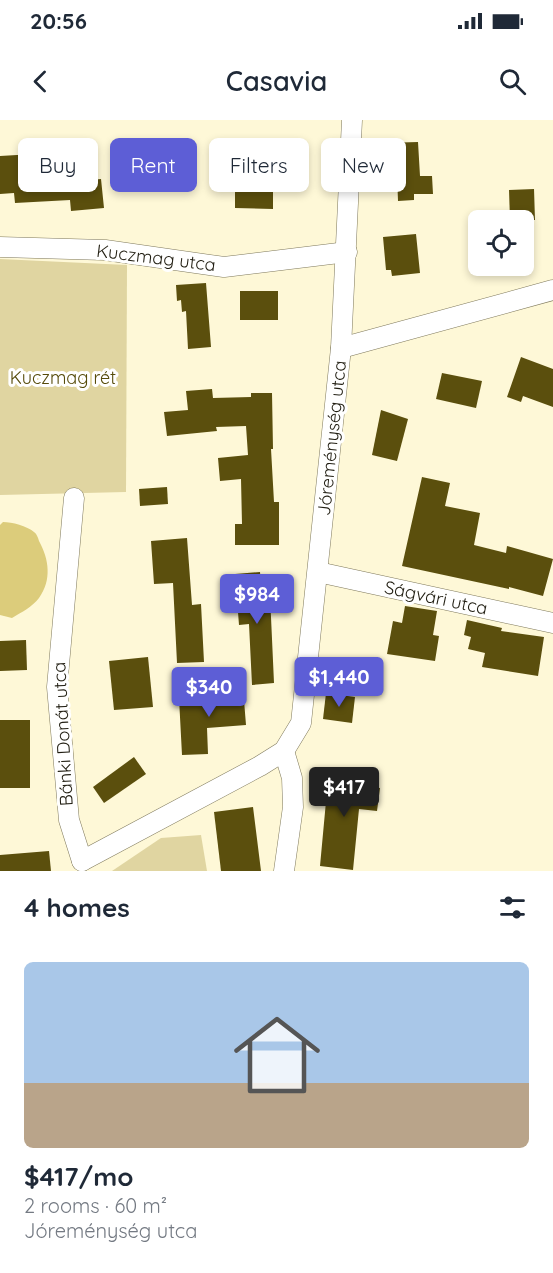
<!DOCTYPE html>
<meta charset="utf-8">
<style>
body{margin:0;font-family:Quicksand,sans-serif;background:#f6f6f7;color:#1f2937;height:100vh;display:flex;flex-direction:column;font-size:22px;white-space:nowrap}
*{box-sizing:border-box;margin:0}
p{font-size:20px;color:#747a83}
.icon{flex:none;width:33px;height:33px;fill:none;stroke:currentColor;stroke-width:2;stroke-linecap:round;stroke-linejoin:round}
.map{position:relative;height:751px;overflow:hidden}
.details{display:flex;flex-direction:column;background:#fff;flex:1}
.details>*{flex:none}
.guide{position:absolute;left:18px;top:18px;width:518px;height:54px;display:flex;gap:12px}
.controls{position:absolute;left:468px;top:90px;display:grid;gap:12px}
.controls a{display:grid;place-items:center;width:66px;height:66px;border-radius:9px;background:#fff;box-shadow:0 3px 9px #0003;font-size:30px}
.price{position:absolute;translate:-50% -51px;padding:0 14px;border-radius:6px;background:#5d5ed6;color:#fff;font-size:20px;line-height:39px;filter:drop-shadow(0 2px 3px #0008)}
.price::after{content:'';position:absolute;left:50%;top:36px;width:18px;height:14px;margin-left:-9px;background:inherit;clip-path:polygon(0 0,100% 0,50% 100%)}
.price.current{background:#222;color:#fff}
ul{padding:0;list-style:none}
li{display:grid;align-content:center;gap:12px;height:318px;padding:0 24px}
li+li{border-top:2px solid #e0e1e3}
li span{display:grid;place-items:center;height:186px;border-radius:9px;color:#555}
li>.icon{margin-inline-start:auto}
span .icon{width:108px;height:108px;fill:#fffc;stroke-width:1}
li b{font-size:26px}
h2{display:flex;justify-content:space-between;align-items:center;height:72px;padding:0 24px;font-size:26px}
.pill{padding:0 21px;border-radius:9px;background:#fff;box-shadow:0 3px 9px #0003;font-size:21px;line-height:54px}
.pill.current{background:#5d5ed6;color:#fff}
.status{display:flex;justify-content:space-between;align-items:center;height:42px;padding:0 30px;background:#fff;direction:ltr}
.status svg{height:16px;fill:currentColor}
header{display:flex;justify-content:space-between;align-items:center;height:78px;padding:0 24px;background:#fff;font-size:27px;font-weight:600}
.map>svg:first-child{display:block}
.green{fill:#e0d5a1}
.water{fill:#dccc7b}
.building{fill:#5b4f0d}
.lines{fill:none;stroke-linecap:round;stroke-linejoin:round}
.minor-casing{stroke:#7f795c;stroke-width:21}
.minor{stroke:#fff;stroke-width:20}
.labels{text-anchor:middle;stroke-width:6;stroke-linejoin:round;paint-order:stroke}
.street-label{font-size:18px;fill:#201d11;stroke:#fff}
.park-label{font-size:18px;fill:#564b0a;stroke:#fff}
</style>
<div class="status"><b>20:56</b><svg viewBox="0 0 49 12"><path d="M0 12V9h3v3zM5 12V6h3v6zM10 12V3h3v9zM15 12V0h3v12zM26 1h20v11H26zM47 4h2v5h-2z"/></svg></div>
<header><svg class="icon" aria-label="back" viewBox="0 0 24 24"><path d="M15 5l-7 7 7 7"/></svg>Casavia<svg class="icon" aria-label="search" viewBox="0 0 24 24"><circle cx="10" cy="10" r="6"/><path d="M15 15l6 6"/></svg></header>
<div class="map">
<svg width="553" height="751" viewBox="0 0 553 751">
<rect width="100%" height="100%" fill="#fef8d7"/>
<g class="green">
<path d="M0 139 127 145 126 372 0 375Z"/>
<path d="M201 715 207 751H112L161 718Z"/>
</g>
<path class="water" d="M3 402C12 402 27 406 34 412 37 414 38 418 39 421 49 439 52 460 39 478 32 487 22 492 12 498L0 495V405Z"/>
<g class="building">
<path d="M174 21 192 22 191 66 154 65V38H174Z"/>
<path d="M418 22 420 56H432L433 74H414V80L398 81 397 54H385L384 23Z"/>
<path d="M51 33 53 63 101 59 104 88 71 91 70 80 15 83 14 73 0 74V36Z"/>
<path d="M243 50 265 51V57H273V89L235 88V58H243Z"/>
<path d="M534 69 535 100H510L509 70Z"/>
<path d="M416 114 420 153 392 156 391 150H386L383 117Z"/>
<path d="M206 163 211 227 188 229 186 191 182 192 181 180 177 181 176 165Z"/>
<rect x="240" y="171" width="38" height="29"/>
<path d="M521 237 553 249V287L523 276 521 282 507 277Z"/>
<path d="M442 253 482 261 476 288 436 279Z"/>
<path d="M212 269 213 278 251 277V273H272L273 329H271L274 382H279V425H235V404H242L241 359 220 361 218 338 248 335 246 306 216 307 217 311 167 316 164 292 188 290 186 271Z"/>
<path d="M381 290 408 299 397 341 372 335Z"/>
<path d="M422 357 450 363 445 386 480 393 474 425 506 433 507 426 553 439 543 476 509 467V469L402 446Z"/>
<path d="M167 367 168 384 140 386 139 369Z"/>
<path d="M187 418 192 485 201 484 204 542 177 543 173 463 154 464 151 421Z"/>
<path d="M260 452 262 475H270L274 563 252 565 249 504 239 505 235 454Z"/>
<path d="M405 486 437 491 433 515 439 516 435 541 387 534 393 501 402 503Z"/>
<path d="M467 500 502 508 501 511 544 517 538 556 482 547 485 533 468 529 471 517 464 515Z"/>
<path d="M26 520 27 550 0 551V521Z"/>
<path d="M148 537 153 587 114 590 109 541Z"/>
<path d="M243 568 246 605 207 608 208 634 182 635 179 578 216 576 215 570Z"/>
<path d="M326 573 355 577 352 603 323 599Z"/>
<rect x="0" y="600" width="30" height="68"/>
<path d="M134 637 146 654 104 683 93 667Z"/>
<path d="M329 649 356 652 355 665 380 668 377 691 359 689 353 750 320 746Z"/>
<path d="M253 687 261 751H221L214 692Z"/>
<path d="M49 731 51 751H0V735Z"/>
</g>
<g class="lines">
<defs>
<g id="minor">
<path d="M0 127 105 130 224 147 347 132"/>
<path d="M341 228 553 170"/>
<path d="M74 378 57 567 69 700 82 741"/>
<path d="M318 452 553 503"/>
<path d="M284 631 292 658 293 687 284 751"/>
<path d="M82 741 260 646 284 631 301 603 341 228 352 0"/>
</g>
</defs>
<use href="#minor" class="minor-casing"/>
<use href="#minor" class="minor"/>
</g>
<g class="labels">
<g class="street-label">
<text transform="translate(156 138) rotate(7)" y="6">Kuczmag utca</text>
<text transform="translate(332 318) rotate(-84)" y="6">Jóreménység utca</text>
<text transform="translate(436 478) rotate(12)" y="6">Ságvári utca</text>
<text transform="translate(63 614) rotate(-93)" y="6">Bánki Donát utca</text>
</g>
<g class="park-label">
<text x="63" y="264">Kuczmag rét</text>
</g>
</g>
</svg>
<div class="controls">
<a><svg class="icon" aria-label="locate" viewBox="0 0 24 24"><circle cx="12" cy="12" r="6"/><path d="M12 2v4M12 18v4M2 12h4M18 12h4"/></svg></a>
</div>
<b class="price" style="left:257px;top:505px">$984</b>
<b class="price" style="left:339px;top:588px">$1,440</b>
<b class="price" style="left:209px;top:598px">$340</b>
<b class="price current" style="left:344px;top:698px">$417</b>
<div class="guide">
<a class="pill">Buy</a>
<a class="pill current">Rent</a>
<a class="pill">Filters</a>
<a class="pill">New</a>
</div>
</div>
<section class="details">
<h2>4 homes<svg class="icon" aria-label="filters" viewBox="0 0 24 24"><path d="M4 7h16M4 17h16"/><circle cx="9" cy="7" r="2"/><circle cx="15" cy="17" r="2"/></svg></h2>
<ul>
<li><span style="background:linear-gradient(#a9c7e8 65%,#b9a48a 0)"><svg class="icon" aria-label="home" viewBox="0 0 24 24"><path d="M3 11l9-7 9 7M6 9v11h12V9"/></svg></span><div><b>$417/mo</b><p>2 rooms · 60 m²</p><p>Jóreménység utca</p></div></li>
</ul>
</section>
